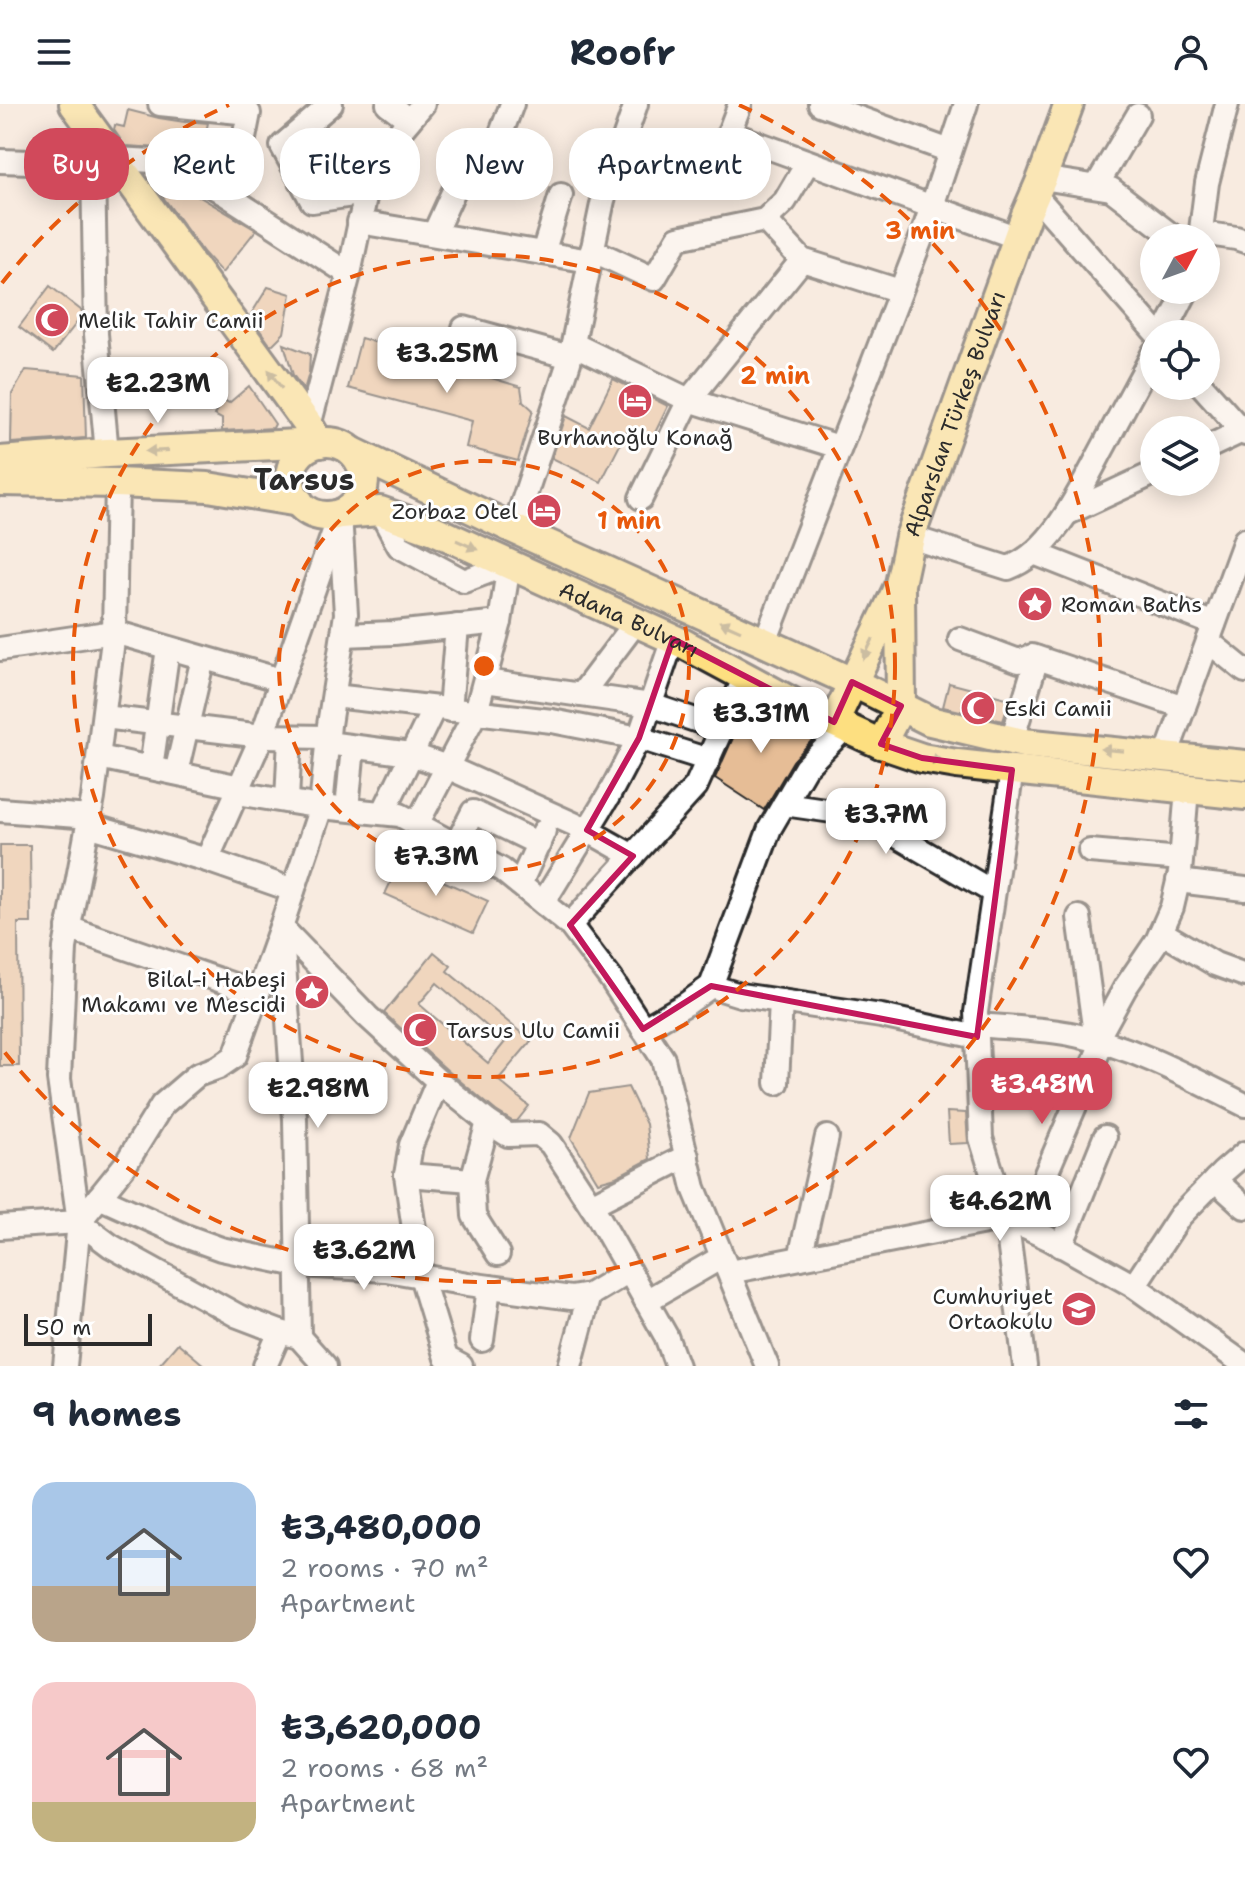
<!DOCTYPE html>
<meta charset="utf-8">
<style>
body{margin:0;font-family:"Shantell Sans",sans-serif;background:#f2f2f3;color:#1f2937;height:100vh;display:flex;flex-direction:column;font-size:30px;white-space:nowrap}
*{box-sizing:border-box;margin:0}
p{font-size:26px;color:#747a83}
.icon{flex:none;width:44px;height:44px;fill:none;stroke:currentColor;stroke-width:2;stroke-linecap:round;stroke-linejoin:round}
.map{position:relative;height:1262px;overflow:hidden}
.panel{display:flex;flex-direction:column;background:#fff;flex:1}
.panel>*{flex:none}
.banner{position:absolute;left:24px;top:24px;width:800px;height:72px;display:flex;gap:16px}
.needle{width:52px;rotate:49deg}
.controls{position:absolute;left:1140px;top:120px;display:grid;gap:16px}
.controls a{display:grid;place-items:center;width:80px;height:80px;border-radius:50%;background:#fff;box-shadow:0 4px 20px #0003;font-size:40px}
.scale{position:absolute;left:24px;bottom:20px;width:128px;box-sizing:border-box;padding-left:8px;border:4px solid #2b2b2b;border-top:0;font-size:22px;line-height:28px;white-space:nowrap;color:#2b2b2b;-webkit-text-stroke:6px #fff;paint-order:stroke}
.price{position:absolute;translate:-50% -68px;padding:0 18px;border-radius:16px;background:#fff;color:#222;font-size:26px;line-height:52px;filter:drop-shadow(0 2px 4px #0008)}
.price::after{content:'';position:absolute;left:50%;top:48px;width:24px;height:18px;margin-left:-12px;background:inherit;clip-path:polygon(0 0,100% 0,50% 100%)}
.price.selected{background:#d1495b;color:#fff}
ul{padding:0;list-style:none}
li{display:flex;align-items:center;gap:24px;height:200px;padding:0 32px}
li span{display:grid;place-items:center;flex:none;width:224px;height:160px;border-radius:24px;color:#555}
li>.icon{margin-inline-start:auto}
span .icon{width:96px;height:96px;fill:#fffc;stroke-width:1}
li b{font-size:34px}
h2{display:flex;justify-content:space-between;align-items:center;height:96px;padding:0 32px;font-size:34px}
.chip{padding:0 28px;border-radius:32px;background:#fff;box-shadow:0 4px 20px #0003;font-size:28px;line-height:72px}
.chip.selected{background:#d1495b;color:#fff}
header{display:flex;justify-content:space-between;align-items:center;height:104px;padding:0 32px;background:#fff;font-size:36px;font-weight:700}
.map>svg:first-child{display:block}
.building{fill:#e6bd96;stroke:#2b2b2b;stroke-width:2;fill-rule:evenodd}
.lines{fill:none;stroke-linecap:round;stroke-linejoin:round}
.minor-casing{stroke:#2b2b2b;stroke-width:28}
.major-casing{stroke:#2b2b2b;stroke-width:34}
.minor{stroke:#fff;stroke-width:22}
.major{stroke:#fddf80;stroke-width:28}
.oneway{fill:#948556}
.marked{fill:none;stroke:#c2185b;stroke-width:6;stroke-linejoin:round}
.ring{fill:none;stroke:#e8590c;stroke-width:4;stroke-dasharray:14 10}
.labels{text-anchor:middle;stroke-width:6;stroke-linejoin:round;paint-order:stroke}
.poi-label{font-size:22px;fill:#2b2b2b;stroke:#fff;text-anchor:start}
.street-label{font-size:22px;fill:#2b2b2b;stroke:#fff}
.district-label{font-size:30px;font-weight:bold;fill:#2b2b2b;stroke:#fff}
.centre{fill:#e8590c;stroke:#fff;stroke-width:4}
.ring-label{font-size:24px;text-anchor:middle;font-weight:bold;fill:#e8590c;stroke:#fff;stroke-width:6;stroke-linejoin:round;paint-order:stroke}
</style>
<header><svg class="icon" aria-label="menu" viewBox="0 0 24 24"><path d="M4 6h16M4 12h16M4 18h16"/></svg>Roofr<svg class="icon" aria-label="person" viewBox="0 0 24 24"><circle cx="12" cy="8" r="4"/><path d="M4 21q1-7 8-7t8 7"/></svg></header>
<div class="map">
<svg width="1245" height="1262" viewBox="0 0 1245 1262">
<rect width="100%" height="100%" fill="#f8ebe0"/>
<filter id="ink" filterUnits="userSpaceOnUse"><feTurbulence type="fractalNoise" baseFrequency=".0125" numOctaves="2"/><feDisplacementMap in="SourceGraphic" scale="16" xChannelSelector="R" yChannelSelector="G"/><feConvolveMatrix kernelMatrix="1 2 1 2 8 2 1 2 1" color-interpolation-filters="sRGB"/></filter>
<g filter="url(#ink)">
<g class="building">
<path d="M128 6 159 14 185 18V17L208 19 199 60 158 44 125 42 114 26 115 21 124 23Z"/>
<path d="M151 71 181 82 256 126 222 169 204 149 163 93Z"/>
<path d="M50 182 82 207V212L53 249 19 223Z"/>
<path d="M268 183 291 190 284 229 271 242 250 212Z"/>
<path d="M361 234 521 283 523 297 533 306 518 357 466 343 472 317 348 284Z"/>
<path d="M284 240 310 250 309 269 304 286 293 271Z"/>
<path d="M26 266 84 271 86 334 11 339 12 290Z"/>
<path d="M613 275 668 302 652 335 629 323 601 378 552 354 566 312 589 324Z"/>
<path d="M249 282 275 320 273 324 222 327V315L214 311 222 295 229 299Z"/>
<path d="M949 579 1010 595 1003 617 943 603Z"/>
<path d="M750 596 814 634 793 657 764 706 715 674Z"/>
<path d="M0 741H30L31 819H18L19 962H0Z"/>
<path d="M400 758 488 797 473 829 385 790Z"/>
<path d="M434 848 451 862 447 867 531 937 498 976 529 1002 517 1017H512L496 1007 447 966 384 909ZM437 879 505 938 488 959 419 900Z"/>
<path d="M628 983 646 1020 650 1055 616 1073 598 1078 571 1034 589 989Z"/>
<path d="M947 1008 966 1009 968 1039 949 1040Z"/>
<path d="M178 1239 205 1262H158Z"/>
</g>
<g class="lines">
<defs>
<g id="minor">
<path d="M160 0 249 9 237 70 223 89"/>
<path d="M331 0 282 42 312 97 366 89"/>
<path d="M388 0 409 16"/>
<path d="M740 0 729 29 1018 134"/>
<path d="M820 0 950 47"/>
<path d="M491 56 512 0"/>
<path d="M0 57 93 60 115 55 154 57 187 69 219 86 349 170"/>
<path d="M93 60 96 230 107 349"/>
<path d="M1042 74 1111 85 1175 134"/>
<path d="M1097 81 1138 11"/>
<path d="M1035 91 1157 230"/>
<path d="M765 116 802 156 900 187"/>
<path d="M359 118 590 157"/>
<path d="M1201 129 1236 134 1245 137"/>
<path d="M434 130 461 71"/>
<path d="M1200 134 1207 79 1227 0"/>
<path d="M592 146 654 175 678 134 765 116 785 97 808 58"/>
<path d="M543 149 561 91"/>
<path d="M464 224 570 253"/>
<path d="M1164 230 1187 186"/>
<path d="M573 240 689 296 839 343"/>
<path d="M1202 282 1245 330"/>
<path d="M309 322 349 170 366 89 402 25 423 0"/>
<path d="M1206 344 1242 327"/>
<path d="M641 394 689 296 802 156"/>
<path d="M380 407 399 442 464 477 509 460 500 518 476 608 417 720"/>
<path d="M1068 409 1154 369"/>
<path d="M514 425 569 258 603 96 636 0"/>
<path d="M910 433 1008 464C1054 448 1083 380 1105 340 1121 309 1138 279 1154 248"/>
<path d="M1034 449 1214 520"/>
<path d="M343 531 394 529 500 518"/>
<path d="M960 535 1019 557 1032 552 1184 603"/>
<path d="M1208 537 1245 567"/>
<path d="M765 538 922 132 966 0"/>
<path d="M0 545 114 528 281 576"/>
<path d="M485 577 651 601 722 625"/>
<path d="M581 591 636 518"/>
<path d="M334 592 552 617 639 634 709 656"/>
<path d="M450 606 457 522"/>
<path d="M104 613 262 632 328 633"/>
<path d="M1012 636 1037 554"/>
<path d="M327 639 411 650 447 663 587 726 633 752"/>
<path d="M1166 652 1245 436"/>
<path d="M99 653 240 683"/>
<path d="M151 664 168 544"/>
<path d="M1012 666 976 908 981 1034 1006 1114 1025 1262"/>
<path d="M176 669 203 554"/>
<path d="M237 689 321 703 400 711 502 766 570 821 611 875 663 955 694 1084 767 1262"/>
<path d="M287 697 290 633"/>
<path d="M784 700 839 708 878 721 993 788"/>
<path d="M347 705 353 643"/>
<path d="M0 706 90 713"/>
<path d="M383 709 434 604"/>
<path d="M88 721 207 756 293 786"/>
<path d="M456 741 473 708 539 740"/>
<path d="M1090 747 1181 755"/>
<path d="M207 756 262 632 337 419"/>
<path d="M1178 777 1245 785"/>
<path d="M520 780 544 727"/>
<path d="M543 799 609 691 639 634 673 535"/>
<path d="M1079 813 1096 937"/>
<path d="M570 821 696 682 745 573"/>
<path d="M281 823 367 912 438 977 488 1018 508 1031 539 1030 551 1040 598 1112 666 1232 677 1262"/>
<path d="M68 824 257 889"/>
<path d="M1161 828 1215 860 1245 871"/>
<path d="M282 832 295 1015 299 1233"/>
<path d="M711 882 740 891 881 912 977 933"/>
<path d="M977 921C1008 924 1045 924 1075 931 1135 943 1191 974 1245 1001"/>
<path d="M643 925 686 900 711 882 770 724 805 664 846 623"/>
<path d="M1096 937 1125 884 1157 837 1172 803 1180 769 1187 685"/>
<path d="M438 977 411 1041 406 1071 421 1172 446 1254 461 1262"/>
<path d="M777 979 781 897"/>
<path d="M488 1018 472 1076 474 1112 498 1150"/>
<path d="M406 1071 472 1076"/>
<path d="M1215 1076 1245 1103"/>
<path d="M99 1093 188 1133 221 1145 298 1161 386 1166 468 1180 571 1194 589 1191 629 1167"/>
<path d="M591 1101 687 1052"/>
<path d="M79 1118 125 1061 162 1001 197 971 219 963 235 952 281 823 321 703 329 621 346 510 340 410"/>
<path d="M0 1123 79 1118 111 1142 238 1212 280 1228 299 1233 325 1262"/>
<path d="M1023 1123 1102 939"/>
<path d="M1061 1142 1105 1033"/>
<path d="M800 1154 827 1033"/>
<path d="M729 1168 1006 1114 1048 1134 1134 1182 1245 1261"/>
<path d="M1134 1182 1180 1112 1223 1068 1245 1049"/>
<path d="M646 1197 722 1153"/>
<path d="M482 1236 489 1183"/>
<path d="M65 1262 79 1118 59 975 65 844 93 694 114 528 117 379"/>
<path d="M265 1262 280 1228"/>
<path d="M570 1262 589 1191"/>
</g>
<g id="major">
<path d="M74 0 309 322 319 339"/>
<circle cx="327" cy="375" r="37"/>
<path d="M353 348 514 425 852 578 930 617 1023 639 1245 661"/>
<path d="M0 357 107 349 319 339"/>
<path d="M0 377 117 379 208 383 299 398"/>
<path id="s1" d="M340 410 380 407 434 426 684 540 801 603 881 640 922 654 957 660 1245 691"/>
<path id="s2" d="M834 618 900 480 910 433 1026 111 1042 74 1069 0"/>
<path d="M881 640 901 602 900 486"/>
</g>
</defs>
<use href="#minor" class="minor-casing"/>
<use href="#major" class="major-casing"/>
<use href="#minor" class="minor"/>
<use href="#major" class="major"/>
</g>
<defs><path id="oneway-solid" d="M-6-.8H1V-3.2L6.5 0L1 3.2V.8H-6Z" transform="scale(2)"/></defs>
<g class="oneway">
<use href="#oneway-solid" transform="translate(275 275) rotate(-126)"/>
<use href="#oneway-solid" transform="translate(157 347) rotate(177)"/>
<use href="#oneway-solid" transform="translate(467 441) rotate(24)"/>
<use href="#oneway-solid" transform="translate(730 522) rotate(-156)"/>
<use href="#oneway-solid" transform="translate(868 545) rotate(116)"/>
<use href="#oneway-solid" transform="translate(1112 646) rotate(-175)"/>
<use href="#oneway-solid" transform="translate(931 655) rotate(11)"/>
</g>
</g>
<path d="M0 0H1245V1262H0ZM673 535 834 618 852 578 901 602 881 640 922 654 1012 666 977 933 711 882 643 925 570 821 633 752 587 726 639 634Z" fill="#f8ebe0" fill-opacity=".55" fill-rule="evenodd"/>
<path class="marked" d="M673 535 834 618 852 578 901 602 881 640 922 654 1012 666 977 933 711 882 643 925 570 821 633 752 587 726 639 634Z"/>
<g class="ring">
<circle cx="484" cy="562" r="205"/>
<circle cx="484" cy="562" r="411"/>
<path d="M2 179A616 616 0 0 1 229 1M739 1A616 616 0 1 1 2 945"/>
</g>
<defs>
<symbol id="mosque-disc" viewBox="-11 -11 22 22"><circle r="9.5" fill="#d1495b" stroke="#fff"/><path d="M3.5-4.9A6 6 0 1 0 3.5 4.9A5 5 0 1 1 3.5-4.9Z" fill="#fff"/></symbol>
<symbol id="hotel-disc" viewBox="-11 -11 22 22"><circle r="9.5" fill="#d1495b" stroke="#fff"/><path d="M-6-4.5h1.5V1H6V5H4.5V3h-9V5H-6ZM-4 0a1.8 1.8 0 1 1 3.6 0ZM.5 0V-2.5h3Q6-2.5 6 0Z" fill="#fff"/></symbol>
<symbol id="sight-disc" viewBox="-11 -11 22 22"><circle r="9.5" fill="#d1495b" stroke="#fff"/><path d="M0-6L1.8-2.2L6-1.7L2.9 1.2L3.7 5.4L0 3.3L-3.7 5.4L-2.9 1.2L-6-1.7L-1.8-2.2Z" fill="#fff"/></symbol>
<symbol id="school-disc" viewBox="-11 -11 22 22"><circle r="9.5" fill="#d1495b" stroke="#fff"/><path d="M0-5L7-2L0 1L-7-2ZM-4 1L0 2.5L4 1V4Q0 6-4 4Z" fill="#fff"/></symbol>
</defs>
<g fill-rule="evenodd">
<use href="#mosque-disc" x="32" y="196" width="40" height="40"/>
<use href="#hotel-disc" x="615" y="277" width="40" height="40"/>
<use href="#hotel-disc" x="524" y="387" width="40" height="40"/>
<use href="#sight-disc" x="1015" y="480" width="40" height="40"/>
<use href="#mosque-disc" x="958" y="584" width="40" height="40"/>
<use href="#sight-disc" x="292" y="868" width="40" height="40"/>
<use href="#mosque-disc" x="400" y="906" width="40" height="40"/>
<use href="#school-disc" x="1059" y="1185" width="40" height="40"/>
</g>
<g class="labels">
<g class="poi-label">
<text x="78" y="224">Melik Tahir Camii</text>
<text x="635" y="341" text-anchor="middle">Burhanoğlu Konağ</text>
<text x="518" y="415" text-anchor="end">Zorbaz Otel</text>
<text x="1061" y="508">Roman Baths</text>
<text x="1004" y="612">Eski Camii</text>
<text x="286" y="883" text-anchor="end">Bilal-i Habeşi<tspan x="286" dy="25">Makamı ve Mescidi</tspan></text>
<text x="446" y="934">Tarsus Ulu Camii</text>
<text x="1053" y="1200" text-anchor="end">Cumhuriyet<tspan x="1053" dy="25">Ortaokulu</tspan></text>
</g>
<g class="street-label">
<text dy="8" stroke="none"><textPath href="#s2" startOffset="332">Alparslan Türkeş Bulvarı</textPath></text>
<text dy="8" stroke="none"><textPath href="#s1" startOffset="312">Adana Bulvarı</textPath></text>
</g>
<g class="district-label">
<text x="304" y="386">Tarsus</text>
</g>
</g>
<circle cx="484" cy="562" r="12" class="centre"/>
<g class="ring-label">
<text x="920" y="135">3 min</text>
<text x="775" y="280">2 min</text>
<text x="629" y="425">1 min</text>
</g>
</svg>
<div class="controls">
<a><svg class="needle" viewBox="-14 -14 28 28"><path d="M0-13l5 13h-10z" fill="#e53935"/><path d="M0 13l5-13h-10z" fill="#747a83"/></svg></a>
<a><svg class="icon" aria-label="locate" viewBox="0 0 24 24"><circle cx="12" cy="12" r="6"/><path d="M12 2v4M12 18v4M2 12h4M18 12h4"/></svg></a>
<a><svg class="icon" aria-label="layers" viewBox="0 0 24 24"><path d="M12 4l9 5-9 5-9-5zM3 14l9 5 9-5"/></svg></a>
</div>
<div class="scale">50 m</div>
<b class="price" style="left:447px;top:291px">₺3.25M</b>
<b class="price" style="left:158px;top:321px">₺2.23M</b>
<b class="price" style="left:761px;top:651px">₺3.31M</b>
<b class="price" style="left:886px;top:752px">₺3.7M</b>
<b class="price" style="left:436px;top:794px">₺7.3M</b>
<b class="price selected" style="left:1042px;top:1022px">₺3.48M</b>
<b class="price" style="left:318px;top:1026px">₺2.98M</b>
<b class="price" style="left:1000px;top:1139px">₺4.62M</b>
<b class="price" style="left:364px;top:1188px">₺3.62M</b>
<div class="banner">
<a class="chip selected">Buy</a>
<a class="chip">Rent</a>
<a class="chip">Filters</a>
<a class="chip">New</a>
<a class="chip">Apartment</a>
</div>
</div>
<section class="panel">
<h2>9 homes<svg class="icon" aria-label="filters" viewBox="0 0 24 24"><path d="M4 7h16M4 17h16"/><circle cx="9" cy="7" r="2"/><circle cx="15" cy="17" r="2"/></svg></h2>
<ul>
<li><span style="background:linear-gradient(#a9c7e8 65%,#b9a48a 0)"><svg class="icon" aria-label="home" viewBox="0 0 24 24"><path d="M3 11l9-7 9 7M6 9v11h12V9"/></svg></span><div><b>₺3,480,000</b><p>2 rooms · 70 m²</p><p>Apartment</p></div><svg class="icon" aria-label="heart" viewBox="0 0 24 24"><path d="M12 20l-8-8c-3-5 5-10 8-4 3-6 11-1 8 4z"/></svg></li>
<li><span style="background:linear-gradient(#f6c9c9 75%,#c2b280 0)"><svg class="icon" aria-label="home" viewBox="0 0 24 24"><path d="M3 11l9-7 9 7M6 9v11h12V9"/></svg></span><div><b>₺3,620,000</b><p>2 rooms · 68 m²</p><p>Apartment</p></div><svg class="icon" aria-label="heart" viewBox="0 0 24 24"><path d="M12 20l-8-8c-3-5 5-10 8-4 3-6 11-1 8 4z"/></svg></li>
</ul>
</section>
